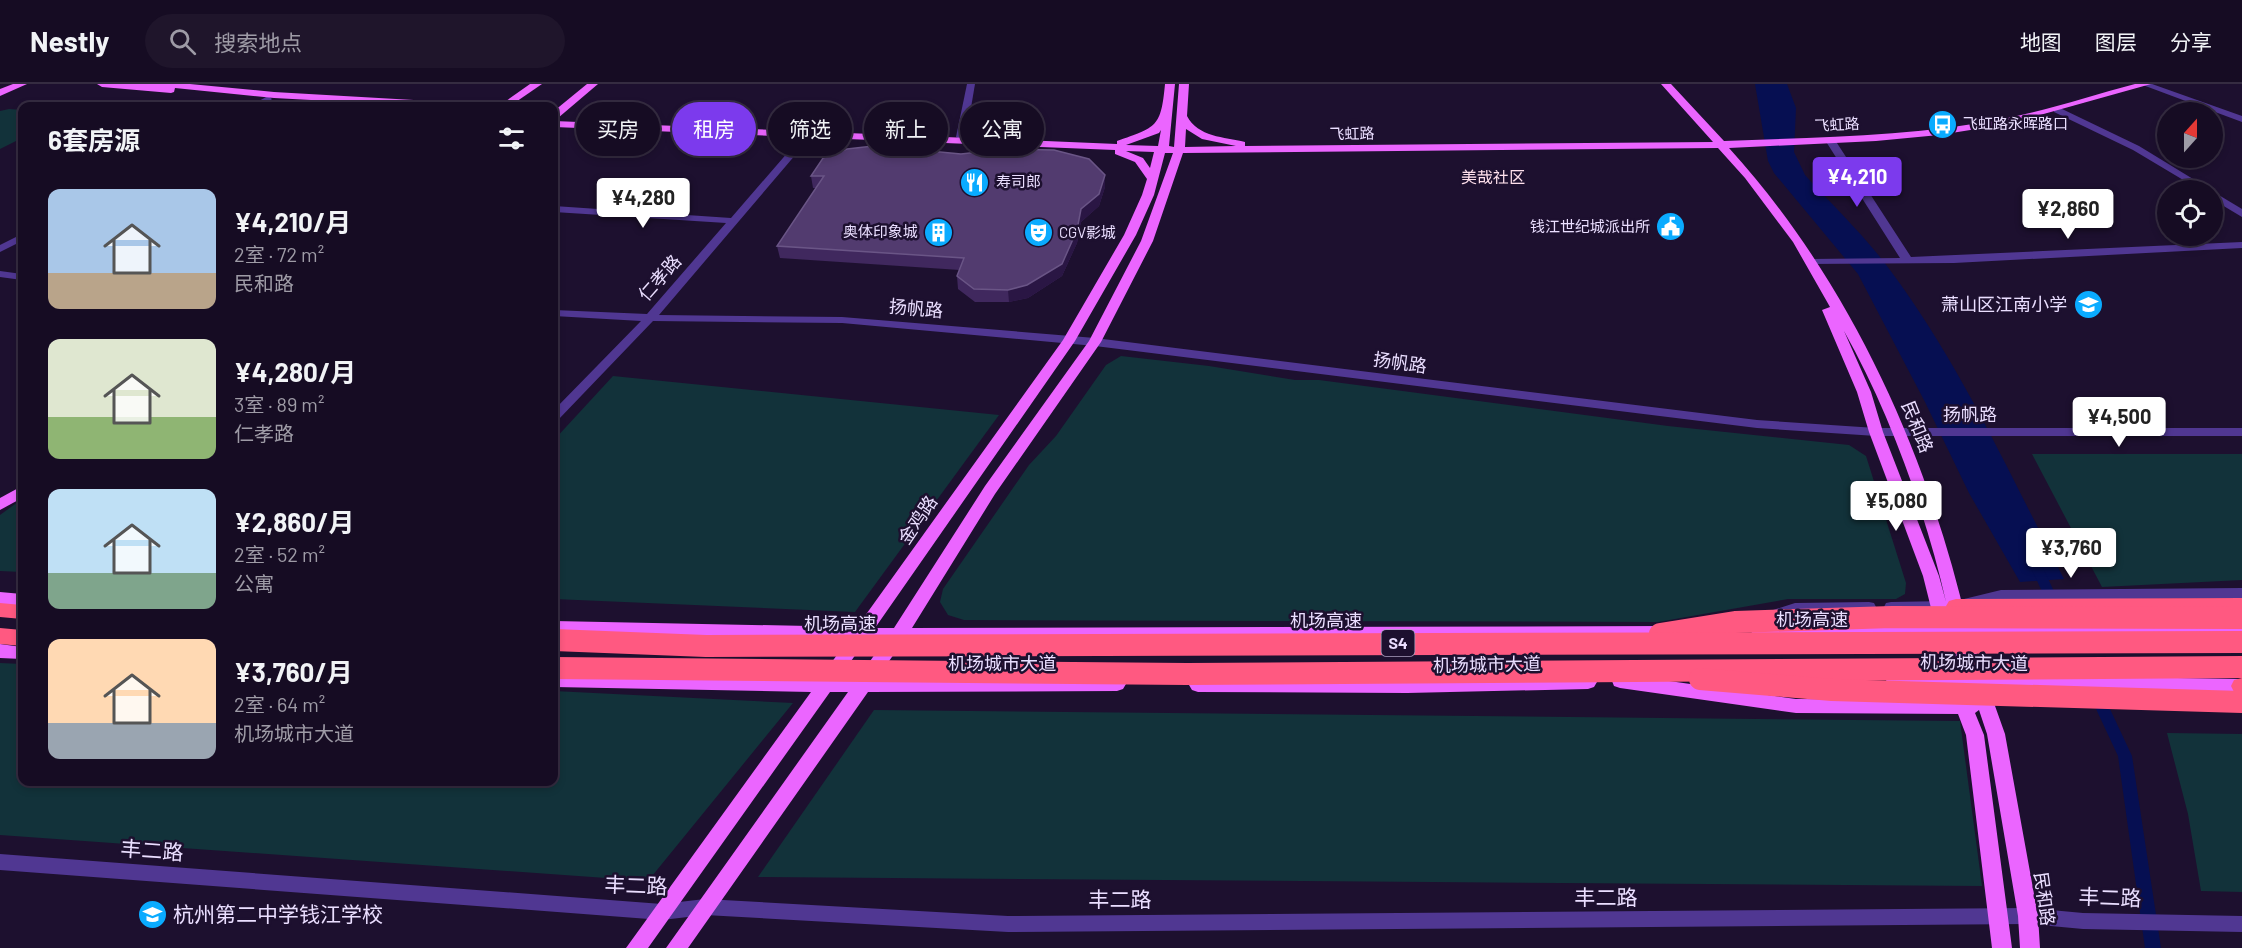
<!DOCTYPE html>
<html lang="zh">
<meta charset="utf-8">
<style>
body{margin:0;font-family:Barlow,"Noto Sans SC",sans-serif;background:#1f152b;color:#f1f3f6;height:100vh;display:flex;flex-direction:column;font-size:22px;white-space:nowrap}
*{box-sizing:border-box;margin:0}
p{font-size:20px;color:#9e9ba6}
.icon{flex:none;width:33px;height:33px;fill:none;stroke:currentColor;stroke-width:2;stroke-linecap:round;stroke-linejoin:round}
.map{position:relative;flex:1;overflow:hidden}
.drawer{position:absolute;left:18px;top:18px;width:540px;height:684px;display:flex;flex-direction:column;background:#160c23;border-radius:12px;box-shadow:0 3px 9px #0003,0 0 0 2px #352c41}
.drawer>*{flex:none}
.top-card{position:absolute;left:576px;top:18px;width:570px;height:54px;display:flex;gap:12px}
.needle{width:39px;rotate:21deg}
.controls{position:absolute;left:2157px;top:18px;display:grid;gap:12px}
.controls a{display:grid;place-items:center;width:66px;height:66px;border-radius:50%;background:#160c23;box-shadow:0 3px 9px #0003,0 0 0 2px #352c41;font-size:30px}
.price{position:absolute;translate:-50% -51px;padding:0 14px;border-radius:6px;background:#fff;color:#222;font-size:20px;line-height:39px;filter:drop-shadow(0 2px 3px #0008)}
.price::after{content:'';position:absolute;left:50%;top:36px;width:18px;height:14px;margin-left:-9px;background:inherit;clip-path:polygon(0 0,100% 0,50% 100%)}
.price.on{background:#7c3aed;color:#fff}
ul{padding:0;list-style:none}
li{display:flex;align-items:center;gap:18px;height:150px;padding:0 30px}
li span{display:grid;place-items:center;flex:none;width:168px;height:120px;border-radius:12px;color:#555}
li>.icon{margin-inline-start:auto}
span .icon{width:72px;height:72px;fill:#fffc;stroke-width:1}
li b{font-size:26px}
h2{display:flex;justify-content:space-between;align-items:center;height:72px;padding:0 30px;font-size:26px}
.chip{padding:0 21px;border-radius:27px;background:#160c23;box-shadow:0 3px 9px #0003,0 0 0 2px #352c41;font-size:21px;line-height:54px}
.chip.on{background:#7c3aed;color:#fff}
header{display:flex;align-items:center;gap:36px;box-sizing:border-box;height:84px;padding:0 30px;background:#160c23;border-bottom:2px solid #352c41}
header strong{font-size:28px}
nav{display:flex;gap:33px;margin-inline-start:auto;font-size:21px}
.search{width:420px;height:54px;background:#1f152b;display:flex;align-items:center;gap:15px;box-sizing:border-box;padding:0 21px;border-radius:33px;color:#9e9ba6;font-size:22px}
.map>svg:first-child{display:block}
.green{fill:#12323a}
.water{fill:#060f52}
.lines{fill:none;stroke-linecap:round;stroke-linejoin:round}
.canal{fill:#060f52;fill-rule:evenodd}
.minor{fill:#503792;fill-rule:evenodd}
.major{fill:#eb65ff;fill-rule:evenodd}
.highway{fill:#ff5981;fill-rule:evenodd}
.highway-bridge{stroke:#ff5981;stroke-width:22}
.wall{fill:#40285e}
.shaded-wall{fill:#2a1644}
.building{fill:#523b6f;stroke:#6a5586;stroke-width:1.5}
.labels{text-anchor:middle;stroke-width:5;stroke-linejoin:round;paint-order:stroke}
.far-poi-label{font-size:15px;fill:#eadeff;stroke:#1d102f;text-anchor:start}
.far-street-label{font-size:15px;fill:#eadeff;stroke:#1d102f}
.far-neighbourhood-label{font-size:16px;fill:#ffe0ec;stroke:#1d102f}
.shield{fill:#1d102f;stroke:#aca0c1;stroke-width:1.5}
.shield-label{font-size:16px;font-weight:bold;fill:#eadeff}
.street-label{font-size:18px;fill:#eadeff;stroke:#1d102f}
.poi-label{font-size:18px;fill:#eadeff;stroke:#1d102f;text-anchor:end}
.near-street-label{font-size:21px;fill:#eadeff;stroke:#1d102f}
.near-poi-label{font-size:21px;fill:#eadeff;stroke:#1d102f;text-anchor:start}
</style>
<header>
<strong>Nestly</strong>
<div class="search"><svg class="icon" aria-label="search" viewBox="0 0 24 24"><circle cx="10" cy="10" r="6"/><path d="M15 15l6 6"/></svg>搜索地点</div>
<nav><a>地图</a><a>图层</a><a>分享</a></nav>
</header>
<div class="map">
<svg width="2242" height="864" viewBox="0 0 2242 864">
<rect width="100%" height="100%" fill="#1d102f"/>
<g class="green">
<path d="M9 25 22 26V54L0 65V27Z"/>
<path d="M1121 272 1209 282 1295 296H1319L1668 342 1849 361 1866 372 1906 499 1905 510 1896 515H1788L1658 538 964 536 948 531 940 518 943 505 1029 381 1056 352 1106 281Z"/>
<path d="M613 292 999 331 855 528 554 515V356Z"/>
<path d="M2032 370H2242V496L2102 503Z"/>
<path d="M22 415V488L0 487V431Z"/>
<path d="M0 579 22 580V698H554V607L793 619 648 797 0 751Z"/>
<path d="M874 626 1960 637 1982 802 758 793Z"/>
<path d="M2167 649 2242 650V808L2201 807 2188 730Z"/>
</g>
<path class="water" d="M1755 0H1787L1796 24 1794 68 1805 91C1833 122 1865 152 1890 186 1961 281 2010 391 2064 495L2020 498 1969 409 1925 318 1858 190 1774 89 1768 77Z"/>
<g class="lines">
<g class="canal">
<path d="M2036 477 2040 479 2042 482 2060 520 2059 523H2049L2048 520 2030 482 2032 479Z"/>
<path d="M2097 606 2102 608 2132 672 2161 864H2145L2118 672 2090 612 2092 608Z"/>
</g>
<g class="minor">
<path d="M967 0H975L966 53 961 56 956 53Z"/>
<path d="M2140 0H2152L2242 32V38Z"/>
<path d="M268 12 272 15C266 21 259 23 250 22Z"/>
<path d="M2054 24H2060L2139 62 2211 106H2200L2133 66 2054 28Z"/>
<path d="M811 44 816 47 814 49 659 231 842 233 1095 254 1757 336 1876 344H2242V352H1876L1757 344 1095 262 842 239 653 237 558 336 554 337V326L641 237 554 232V226L647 230 726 139 554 128V122L731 134 808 45Z"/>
<path d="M1830 53 1835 56 1911 173 2242 158V164L1954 179 1807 180 1806 178 1811 175 1900 174 1825 56Z"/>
<path d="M2212 107 2242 125V133L2212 115Z"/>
<path d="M22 150V157L0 168V161Z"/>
<path d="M0 187 22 190V196L0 193Z"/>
<path d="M2242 504V514L2001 516 1969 524 1964 523 1962 519 1964 515 2001 506Z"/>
<path d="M1947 517 1952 518 1954 522 1952 526 1947 527 1891 528 1886 527 1884 523 1886 519 1891 518Z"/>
<path d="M1869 518 1874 519 1876 523 1874 527 1869 528 1795 531 1775 537 1770 535 1768 531 1770 527 1795 519Z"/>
<path d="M0 770 662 820 705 815 1008 832 2028 824 2083 829 2242 832V848L2083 845 2028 840 1008 848 705 831 662 836 0 786Z"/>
</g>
<g class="major">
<path d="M13 0H27L0 12V5Z"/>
<path d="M97 0H190L274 8 466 19 471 22H422L274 14 175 4 174 8 171 9 102 3Z"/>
<path d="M530 0H542L510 22H499Z"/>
<path d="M587 0H598L558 34 554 35V27Z"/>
<path d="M1165 0H1175L1169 62 1174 63 1179 0H1189L1187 32C1198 53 1224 53 1245 58V62L1713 58 1661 0H1671L1724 57C1818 53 1913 53 2006 34 2050 26 2092 11 2135 0H2151L2008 40 1939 51 1876 57 1729 64C1849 196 1927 368 1967 540H2242V552L1971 553 1984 591 2242 595V609L1989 605 2005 650 2038 832 2040 864H2020L2018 832 1987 650 1979 626 1975 629 1984 651 2012 864H1992L1966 651 1958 630 1796 629 1620 604 1614 602 1612 597 1614 592 1620 590 1796 615 1954 616 1951 605 1894 604 1888 602 1886 597 1888 592 1894 590 1948 591 1938 553H1759L1753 551 1751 547 1753 543 1759 541 1935 540 1923 492 1869 348 1857 308 1822 226 1830 223 1793 158 1745 94 1718 64 1183 69 1153 157 1101 258 995 410 912 544 1669 542 1675 544 1677 548 1675 552 904 556 877 594 1117 593 1123 595 1126 600 1123 605 1117 607 868 608 688 864H666L848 608H830L648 864H626L811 608 554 603V589L820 594 848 556 554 549V537L857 543 1063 256 1124 151 1142 111 1147 95 1135 78 1115 70V66L554 43V37L1117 60V57C1157 43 1161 43 1165 0ZM1186 45 1202 55 1236 62 1185 63ZM1161 46 1158 62 1126 61 1159 49ZM1126 67 1154 68 1150 84 1143 74ZM1165 69H1173L1141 157 1089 257 985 402 894 544H875L1075 257 1136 151 1154 111ZM1844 247C1889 327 1926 429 1946 518L1939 492 1883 348 1871 308ZM866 556H885L858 594H839ZM1956 560 1967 591H1965ZM1968 605H1972L1976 617 1971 616Z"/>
<path d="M22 402V414L0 426V414Z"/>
<path d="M0 508 22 510V522L0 520Z"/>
<path d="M0 560 22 563V575L0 574Z"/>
<path d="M1588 591 1594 593 1597 598 1594 603 1588 605 1407 609 1198 608 1192 606 1189 601 1192 596 1198 594 1407 595Z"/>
</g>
<g class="highway">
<path d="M2242 514V528L1956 529 1949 527 1946 522 1949 517 1956 515Z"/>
<path d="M0 519 22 521V535L0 533Z"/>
<path d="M0 544 22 546V562L0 560Z"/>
<path d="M2242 594V610H2241L2234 608 2231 602 2234 596Z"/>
</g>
<g class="highway-bridge">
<path d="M1660 550 1735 538 1892 533 2242 534"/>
<path d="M554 556 706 562 2242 558"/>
<path d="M554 584 1187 590 2242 583"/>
<path d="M1700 595 1832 606 2242 618"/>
</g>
</g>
<path class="wall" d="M919 66 1105 91V103L1099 122 1081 138 1077 159 1062 192 1028 214 1009 218H975L958 205 957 192 960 186 780 174 777 162 816 104H813L811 92Z"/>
<path class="shaded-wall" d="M1105 91V103L1099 122 1081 138 1077 159 1062 192 1028 214 1009 218 1008 206Z"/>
<path class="building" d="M891 60 919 66 961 70 1005 65 1054 66 1089 75 1105 91 1099 110 1081 125 1077 146 1062 180 1027 201 1008 206 974 205 957 192 964 174 777 162 824 92H811L823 74 847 65Z"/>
<defs>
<symbol id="bus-disc" viewBox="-11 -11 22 22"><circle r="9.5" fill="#0aabff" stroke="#1d102f"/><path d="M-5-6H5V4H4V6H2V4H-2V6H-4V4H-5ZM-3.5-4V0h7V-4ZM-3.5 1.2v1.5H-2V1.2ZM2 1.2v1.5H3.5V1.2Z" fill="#fff"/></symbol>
<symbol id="restaurant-disc" viewBox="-11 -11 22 22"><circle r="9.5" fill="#0aabff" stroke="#1d102f"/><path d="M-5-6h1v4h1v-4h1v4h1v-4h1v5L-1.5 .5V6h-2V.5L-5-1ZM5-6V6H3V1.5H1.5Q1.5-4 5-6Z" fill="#fff"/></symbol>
<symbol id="civic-disc" viewBox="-11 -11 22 22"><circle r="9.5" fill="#0aabff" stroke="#1d102f"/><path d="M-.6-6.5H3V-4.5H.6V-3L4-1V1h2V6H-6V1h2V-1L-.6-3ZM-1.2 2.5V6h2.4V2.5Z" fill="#fff"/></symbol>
<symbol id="building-disc" viewBox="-11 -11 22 22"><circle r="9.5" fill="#0aabff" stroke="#1d102f"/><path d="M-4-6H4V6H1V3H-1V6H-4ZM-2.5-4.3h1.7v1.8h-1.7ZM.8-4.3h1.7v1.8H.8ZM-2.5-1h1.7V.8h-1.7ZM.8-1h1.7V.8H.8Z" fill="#fff"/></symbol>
<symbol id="theatre-disc" viewBox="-11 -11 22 22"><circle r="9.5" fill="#0aabff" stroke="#1d102f"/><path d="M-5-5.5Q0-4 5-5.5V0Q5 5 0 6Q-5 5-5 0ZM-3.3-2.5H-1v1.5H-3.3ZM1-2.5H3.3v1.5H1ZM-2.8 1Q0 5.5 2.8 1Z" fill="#fff"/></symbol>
<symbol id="school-disc" viewBox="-11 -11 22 22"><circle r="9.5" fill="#0aabff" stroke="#1d102f"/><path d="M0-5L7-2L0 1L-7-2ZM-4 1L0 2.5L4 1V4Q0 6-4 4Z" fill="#fff"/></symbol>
</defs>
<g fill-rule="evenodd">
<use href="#bus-disc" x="1926" y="24" width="33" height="33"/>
<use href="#restaurant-disc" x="958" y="82" width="33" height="33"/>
<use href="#civic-disc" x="1654" y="126" width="33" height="33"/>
<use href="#building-disc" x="922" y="132" width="33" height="33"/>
<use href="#theatre-disc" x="1022" y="132" width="33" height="33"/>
<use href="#school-disc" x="2072" y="204" width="33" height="33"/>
<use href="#school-disc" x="136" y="814" width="33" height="33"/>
</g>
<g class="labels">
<g class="far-poi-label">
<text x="1963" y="45">飞虹路永晖路口</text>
<text x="996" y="103">寿司郎</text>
<text x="1650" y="148" text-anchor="end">钱江世纪城派出所</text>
<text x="918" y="153" text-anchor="end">奥体印象城</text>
<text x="1059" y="154">CGV影城</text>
</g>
<g class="far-street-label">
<text transform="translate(1837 41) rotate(-3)" y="5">飞虹路</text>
<text transform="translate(1352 50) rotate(-1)" y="5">飞虹路</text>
</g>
<g class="far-neighbourhood-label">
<text x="1493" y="99">美哉社区</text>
</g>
<rect class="shield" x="1381.5" y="546" width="33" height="26" rx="4.5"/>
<g class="shield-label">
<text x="1398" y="565">S4</text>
</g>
<g class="street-label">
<text transform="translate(660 194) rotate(-49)" y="6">仁孝路</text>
<text transform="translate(916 225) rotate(5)" y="6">扬帆路</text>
<text transform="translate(1400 279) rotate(8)" y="6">扬帆路</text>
<text x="1970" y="337">扬帆路</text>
<text transform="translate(1917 343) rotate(68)" y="6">民和路</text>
<text transform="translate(918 436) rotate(-56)" y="6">金鸡路</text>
<text x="1812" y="542">机场高速</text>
<text x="1326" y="543">机场高速</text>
<text x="840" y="546">机场高速</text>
<text transform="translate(1974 579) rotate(1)" y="6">机场城市大道</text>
<text x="1002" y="586">机场城市大道</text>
<text transform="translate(1487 581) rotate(-1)" y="6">机场城市大道</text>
<text transform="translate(2044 815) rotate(82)" y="6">民和路</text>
</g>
<g class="poi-label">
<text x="2067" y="227">萧山区江南小学</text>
</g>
<g class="near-street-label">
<text transform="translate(152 767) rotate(4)" y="7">丰二路</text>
<text transform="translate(636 802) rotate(2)" y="7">丰二路</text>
<text x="1606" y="821">丰二路</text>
<text transform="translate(2110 814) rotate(2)" y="7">丰二路</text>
<text x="1120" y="823">丰二路</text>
</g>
<g class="near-poi-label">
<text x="173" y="838">杭州第二中学钱江学校</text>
</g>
</g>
</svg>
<div class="controls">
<a><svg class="needle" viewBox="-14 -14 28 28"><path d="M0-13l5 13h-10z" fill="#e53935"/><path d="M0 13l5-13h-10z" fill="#9e9ba6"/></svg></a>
<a><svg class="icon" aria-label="locate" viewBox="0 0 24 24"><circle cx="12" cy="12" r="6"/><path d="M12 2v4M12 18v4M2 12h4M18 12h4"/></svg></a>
</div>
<b class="price on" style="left:1857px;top:124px">¥4,210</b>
<b class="price" style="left:643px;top:145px">¥4,280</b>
<b class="price" style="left:2068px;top:156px">¥2,860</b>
<b class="price" style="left:2119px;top:364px">¥4,500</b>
<b class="price" style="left:1896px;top:448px">¥5,080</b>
<b class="price" style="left:2071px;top:495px">¥3,760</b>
<div class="top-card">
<a class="chip">买房</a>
<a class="chip on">租房</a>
<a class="chip">筛选</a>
<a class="chip">新上</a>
<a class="chip">公寓</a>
</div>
<section class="drawer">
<h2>6套房源<svg class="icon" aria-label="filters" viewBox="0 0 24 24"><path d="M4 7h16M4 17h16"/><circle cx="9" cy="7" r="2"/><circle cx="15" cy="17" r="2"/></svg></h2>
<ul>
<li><span style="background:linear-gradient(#a9c7e8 70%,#b9a48a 0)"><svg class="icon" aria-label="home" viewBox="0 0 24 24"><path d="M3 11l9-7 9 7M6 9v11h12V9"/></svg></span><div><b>¥4,210/月</b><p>2室 · 72 m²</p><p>民和路</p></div></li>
<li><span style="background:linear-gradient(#dfe7d0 65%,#8fb573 0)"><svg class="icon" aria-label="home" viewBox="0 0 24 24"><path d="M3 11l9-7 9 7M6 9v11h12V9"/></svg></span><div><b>¥4,280/月</b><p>3室 · 89 m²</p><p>仁孝路</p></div></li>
<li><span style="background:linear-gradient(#bfe0f5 70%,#7fa58c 0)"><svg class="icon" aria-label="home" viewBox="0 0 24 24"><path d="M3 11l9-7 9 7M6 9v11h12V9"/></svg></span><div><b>¥2,860/月</b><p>2室 · 52 m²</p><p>公寓</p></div></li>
<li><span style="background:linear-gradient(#ffd9b3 70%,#9aa5b1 0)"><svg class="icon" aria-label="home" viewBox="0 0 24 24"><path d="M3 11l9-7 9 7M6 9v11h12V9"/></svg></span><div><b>¥3,760/月</b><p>2室 · 64 m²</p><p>机场城市大道</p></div></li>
</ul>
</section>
</div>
